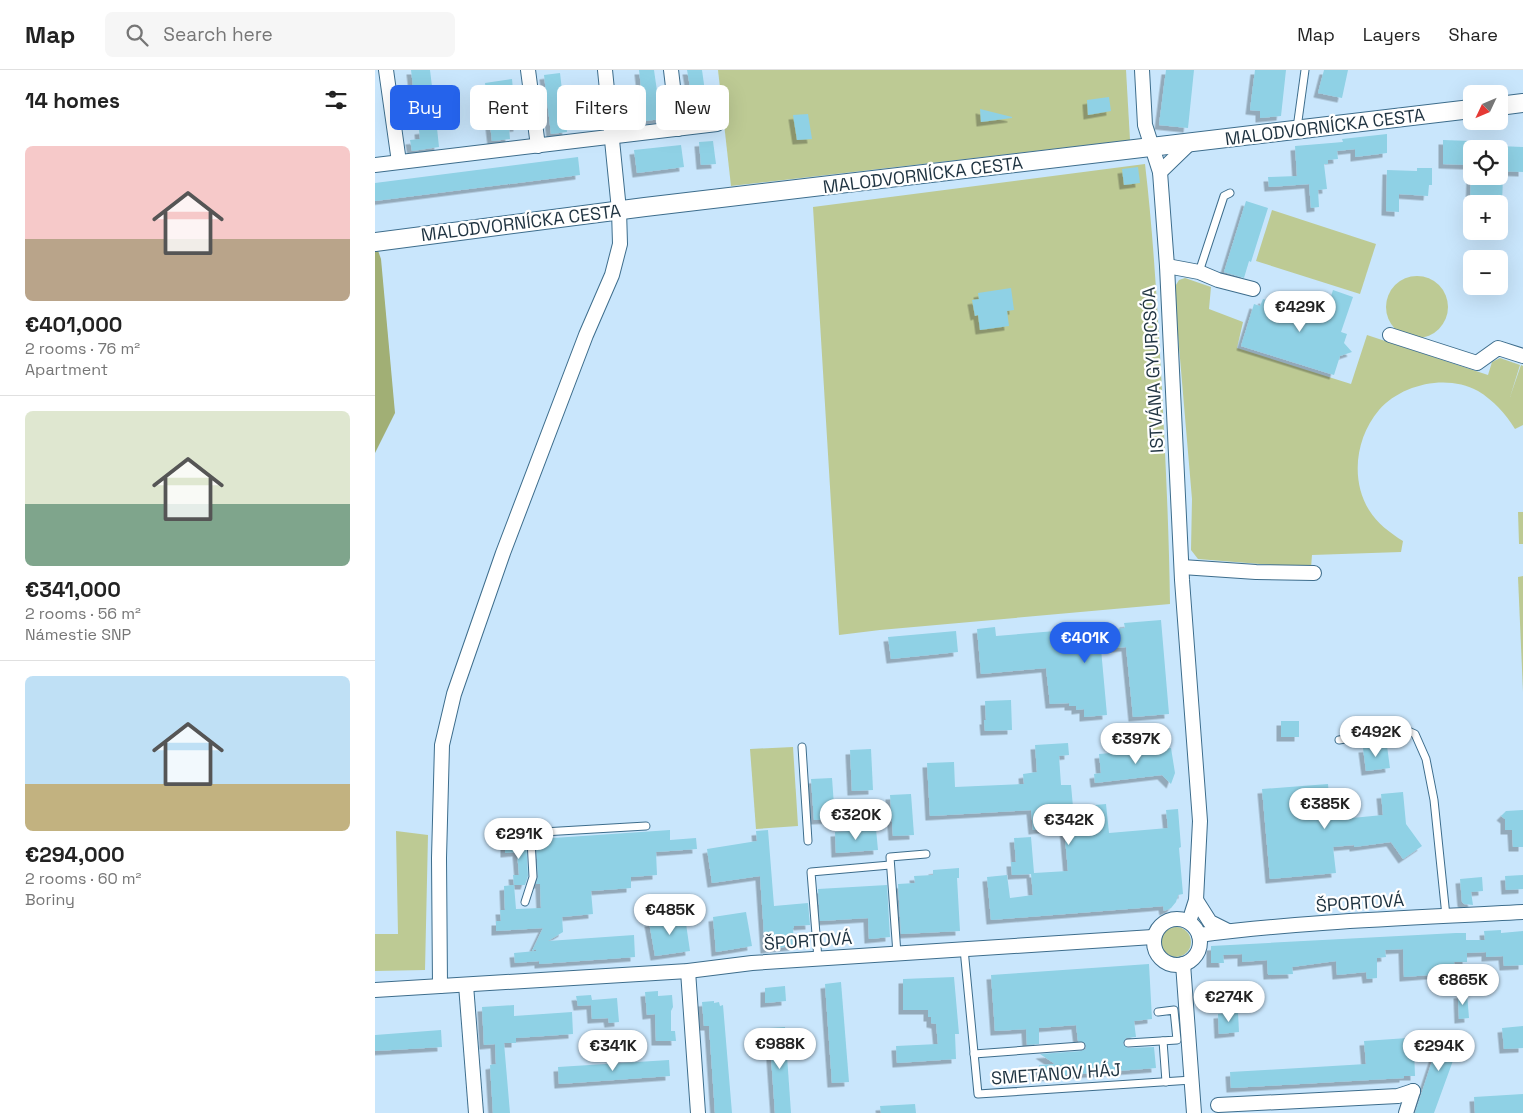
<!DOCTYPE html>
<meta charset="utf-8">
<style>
body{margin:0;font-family:"Space Grotesk",sans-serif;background:#f6f6f6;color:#222;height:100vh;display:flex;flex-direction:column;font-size:19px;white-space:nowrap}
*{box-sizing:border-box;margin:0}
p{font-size:16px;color:#767676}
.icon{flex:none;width:28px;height:28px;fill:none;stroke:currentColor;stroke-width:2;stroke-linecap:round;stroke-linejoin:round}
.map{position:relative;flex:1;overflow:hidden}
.details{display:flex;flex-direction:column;background:#fff;width:375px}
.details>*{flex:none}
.hud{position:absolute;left:15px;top:15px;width:475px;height:45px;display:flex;gap:10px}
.needle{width:32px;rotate:226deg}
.fabs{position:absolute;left:1088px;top:15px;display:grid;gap:10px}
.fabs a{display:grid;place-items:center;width:45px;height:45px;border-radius:8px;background:#fff;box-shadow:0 5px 20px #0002;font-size:25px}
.price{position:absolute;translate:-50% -42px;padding:0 11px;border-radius:18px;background:#fff;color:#222;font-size:16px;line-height:32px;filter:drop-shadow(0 1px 2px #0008)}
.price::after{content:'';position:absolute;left:50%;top:30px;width:15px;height:11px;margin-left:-8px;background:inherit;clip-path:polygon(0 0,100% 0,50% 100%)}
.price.selected{background:#2563eb;color:#fff}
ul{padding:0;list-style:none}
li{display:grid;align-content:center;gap:10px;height:265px;padding:0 25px}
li+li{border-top:1px solid #e0e0e0}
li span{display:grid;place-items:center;height:155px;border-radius:8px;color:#555}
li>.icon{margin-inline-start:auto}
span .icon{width:90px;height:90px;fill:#fffc;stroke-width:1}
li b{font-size:21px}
h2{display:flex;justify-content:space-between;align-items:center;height:60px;padding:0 25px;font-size:21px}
.tag{padding:0 18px;border-radius:8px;background:#fff;box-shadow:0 5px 20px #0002;font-size:18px;line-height:45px}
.tag.selected{background:#2563eb;color:#fff}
header{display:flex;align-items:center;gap:30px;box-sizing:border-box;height:70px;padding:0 25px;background:#fff;border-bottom:1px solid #e0e0e0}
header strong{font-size:24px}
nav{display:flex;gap:28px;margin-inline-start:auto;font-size:18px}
.search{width:350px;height:45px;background:#f6f6f6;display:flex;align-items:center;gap:12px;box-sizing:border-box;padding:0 18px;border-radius:8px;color:#767676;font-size:19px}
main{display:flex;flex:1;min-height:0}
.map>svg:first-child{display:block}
.green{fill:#bdca94}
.forest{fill:#a1af75}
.building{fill:#8fd1e5;filter:url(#shadow)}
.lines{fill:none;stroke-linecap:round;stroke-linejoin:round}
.service-casing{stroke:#3d6d8c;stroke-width:9}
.minor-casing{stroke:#3d6d8c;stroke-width:16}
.tertiary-casing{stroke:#3d6d8c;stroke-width:20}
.service{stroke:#fff;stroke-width:7}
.minor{stroke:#fff;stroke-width:14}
.tertiary{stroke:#fff;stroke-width:18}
.labels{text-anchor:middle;stroke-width:4.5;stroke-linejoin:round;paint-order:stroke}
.street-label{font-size:18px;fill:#1f3341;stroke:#fff}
</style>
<header>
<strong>Map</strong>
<div class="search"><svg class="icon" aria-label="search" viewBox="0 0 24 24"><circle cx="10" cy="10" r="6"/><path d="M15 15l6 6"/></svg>Search here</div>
<nav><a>Map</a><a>Layers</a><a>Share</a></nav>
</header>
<main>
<section class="details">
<h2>14 homes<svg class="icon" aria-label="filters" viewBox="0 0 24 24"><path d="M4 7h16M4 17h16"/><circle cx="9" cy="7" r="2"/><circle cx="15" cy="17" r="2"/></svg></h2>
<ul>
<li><span style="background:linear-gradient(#f6c9c9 60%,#b9a48a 0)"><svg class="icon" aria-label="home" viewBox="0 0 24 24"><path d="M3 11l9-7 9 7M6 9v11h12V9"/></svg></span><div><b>€401,000</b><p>2 rooms · 76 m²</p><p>Apartment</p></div></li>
<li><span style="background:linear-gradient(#dfe7d0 60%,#7fa58c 0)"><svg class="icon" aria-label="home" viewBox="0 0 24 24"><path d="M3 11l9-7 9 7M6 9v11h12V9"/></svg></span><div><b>€341,000</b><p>2 rooms · 56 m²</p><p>Námestie SNP</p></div></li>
<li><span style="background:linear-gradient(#bfe0f5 70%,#c2b280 0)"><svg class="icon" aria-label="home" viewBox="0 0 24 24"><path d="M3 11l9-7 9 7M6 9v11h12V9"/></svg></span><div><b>€294,000</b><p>2 rooms · 60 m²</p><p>Boriny</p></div></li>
</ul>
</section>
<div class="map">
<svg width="1148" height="1043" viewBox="0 0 1148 1043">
<defs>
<filter id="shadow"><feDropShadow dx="-4.5" dy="4.5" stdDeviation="0" flood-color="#0004"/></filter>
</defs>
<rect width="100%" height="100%" fill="#c9e6fc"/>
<g class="green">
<path d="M343 0H751L755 70 356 116Z"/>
<path d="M770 94C778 162 782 232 786 302 790 379 794 456 795 534L505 560 464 565 438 137Z"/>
<path d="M897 140 1001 174 985 224 881 191Z"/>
<circle cx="1042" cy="237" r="31"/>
<path d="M810 208 836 217 834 239 868 252 862 278 976 314 992 265 1113 305 1117 292 1125 288 1145 295 1135 327 1146 295 1148 296V355L1140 359C1131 344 1118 330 1103 321 1072 304 1027 314 1004 340 981 367 975 409 994 440 1002 453 1015 463 1028 471L1026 482 937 485 936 498 823 489 816 480 817 429 799 218 804 210Z"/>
<path d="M1143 442H1148V474H1144Z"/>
<path d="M1148 506V622L1143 507Z"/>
<path d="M418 677 423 756 381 759 375 679Z"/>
<path d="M21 761 53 765 50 900 0 901V864H23Z"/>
<circle cx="801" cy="872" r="15"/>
</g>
<path class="forest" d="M0 172 6 189 20 343 0 383Z"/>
<g class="building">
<path d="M36 0H55L60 41 32 44 31 33 40 32Z"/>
<path d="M264 0H279L286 49 270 51Z"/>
<path d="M312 0H327L333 43 320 45Z"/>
<path d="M791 0H819L813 58 784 55Z"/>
<path d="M880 0H911L906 46 885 48V41L875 40Z"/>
<path d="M949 0H973L967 28 943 23Z"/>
<path d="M185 3 192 62 176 64 169 5Z"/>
<path d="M137 9 138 20 129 22 132 47 142 46 143 57 134 58 135 69 117 71 110 13Z"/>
<path d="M734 27 736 41 713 45 712 30Z"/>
<path d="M605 39 637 47V48L606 52Z"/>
<path d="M433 44 437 69 422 70 418 45Z"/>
<path d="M62 58 64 77 37 81 35 70 45 69 44 60Z"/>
<path d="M1012 64V83L980 87V79L962 81 963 89 953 90V94H949L952 119 943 120 944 137 936 138 934 114 894 117 893 107 922 106 920 76 968 72 967 69Z"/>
<path d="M1068 70 1096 71V95L1068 94Z"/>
<path d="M338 71 341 94 326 95 324 72Z"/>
<path d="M306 75 309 97 262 103 259 80Z"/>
<path d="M1124 76 1148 77V102L1124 101Z"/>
<path d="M203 87 205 105 0 131V113Z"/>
<path d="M763 97 765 113 749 115 747 99Z"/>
<path d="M1042 98H1057V115H1054L1053 126 1024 124V142L1011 141 1012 100 1042 101Z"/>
<path d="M1096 106H1128L1127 134H1095Z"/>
<path d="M871 131 893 138 876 192 874 191 869 208 849 202Z"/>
<path d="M636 218 639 240 632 241 634 256 605 260 603 245 600 246 597 230 604 229 603 223Z"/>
<path d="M958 220 978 227 966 262 972 264 969 273 977 282 965 286 959 305 866 276 879 234 885 236 888 229 949 248Z"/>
<path d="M786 550 794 644 758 647 751 577 726 579 732 645 709 647V639L701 640V636H694V633L675 634 671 598 606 604 602 559 620 557 621 566 717 558 718 563 741 561 740 559 750 558 749 553Z"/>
<path d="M581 561 583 582 516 589 513 567Z"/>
<path d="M636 630 637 660 610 661 609 650H611L610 631Z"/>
<rect x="906" y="651" width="18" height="16"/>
<path d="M693 673 694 685 684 686 686 715H696L698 737 731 734 734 763 793 758 791 740 803 739 806 777 804 778 808 824 803 825 801 832 796 838 789 841 788 836 778 837 616 850 612 807 632 805 635 828 658 825 656 804 637 805 636 792H641L639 768 656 767 659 803 693 801 689 757 658 760 656 740 555 746 552 693 579 692 580 717 649 714 648 704 662 702 660 675Z"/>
<path d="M1012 676 1015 698 991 701 988 678Z"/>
<path d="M796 678 800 703 796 714 787 705 720 713 719 704 726 703 724 684Z"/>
<path d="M496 679 498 720 477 721 475 680Z"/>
<path d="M457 708 460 749 439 750 436 709Z"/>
<path d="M953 714 956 750 1008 745 1006 724 1028 722 1031 754 1047 776 1028 789 1016 772 979 777V775L958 777 961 803 895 809 887 719Z"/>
<path d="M536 724 539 765 518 766 515 725Z"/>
<path d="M1148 740V777H1138L1137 760H1130V749L1126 746 1131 741Z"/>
<path d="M501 759 503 780 461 783 460 762Z"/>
<path d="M295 760V770L321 768 322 779 281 782 282 805 256 807V818L216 821 218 844 187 847 188 862 173 871 259 865 260 887 164 894V891L140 893 139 883 161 881V879L157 881 168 858 121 861V851H126L125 840H130L129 816 139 815 141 839 166 838 165 814H161L163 807 161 772 164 769Z"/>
<path d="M393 760 399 836 433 833 435 855 419 856V858H418L419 876 390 879 385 806 337 813 332 779 382 771 381 761Z"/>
<path d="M147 770H151L153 806 150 815H139L138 805H144L142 782 130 783V772Z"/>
<path d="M584 798V808H582L585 861 526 864 523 814 540 813 539 806 558 805V800Z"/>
<path d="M1148 805V819L1131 820 1130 806Z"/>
<path d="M1107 807 1108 821 1096 822 1098 835 1089 834 1087 832 1085 809Z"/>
<path d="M512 815 515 867 494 869 493 848 445 851 443 819Z"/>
<path d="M371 842 377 876 341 882 338 847Z"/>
<path d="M310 847 315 881 280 886 274 852Z"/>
<path d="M1126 860V863L1148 861V895L1129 896 1128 886 1111 887V882L1092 883V892H1079L1080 903 1029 907 1028 879 1010 880 1011 887 1002 888V908L992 909 991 902 962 905 961 891 917 897 918 904 893 905 892 890 867 892V884L848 885 849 893H836V876L1081 863H1091V870H1110L1109 861Z"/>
<path d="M774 894 777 949 759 951 761 967 751 968 748 974 753 978 779 977 781 998 665 1007 664 995 680 994 665 984 706 981 711 979 710 973 703 971 701 955 664 958V974L652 975 651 959 620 961 616 905Z"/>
<path d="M579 907 584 964H580L581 989 522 993 521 976 563 974 561 954 556 953V947H553V940H528V909Z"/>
<path d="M466 912 474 1012 457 1013 450 914Z"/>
<path d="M410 916 411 931 390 933V918Z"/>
<path d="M283 921V926L297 925 298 937 296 941V961H300L301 971H281L280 944 272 945 270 922Z"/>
<path d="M1092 923 1094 948 1084 949 1083 924Z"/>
<path d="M216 925 217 930 242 928 244 952 234 953 233 948 217 949 216 935 203 936 201 926Z"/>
<path d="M339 931V933L344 932 345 936 348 935 357 1043H340L334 956H329L327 932Z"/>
<path d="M139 935V946L197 942 198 964 141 968V973H129L135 1043H118L115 995 121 994 120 974 109 975 107 937Z"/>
<path d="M863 942 864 962 844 964 843 944Z"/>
<path d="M1148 956V978L1129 979 1127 958Z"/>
<path d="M410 957 416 1043H400L394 958Z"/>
<path d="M66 960 67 977 0 981V965Z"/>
<path d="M1078 960 1088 963 1059 1043H1040L1067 961 1076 965Z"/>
<path d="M1047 967 1048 978H1039L1040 1006H1029V1008L856 1018 855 1002 991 994 989 971Z"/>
<path d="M294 990 295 1006 184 1014 183 997Z"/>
<path d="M1148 1024V1043H1100L1099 1027Z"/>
<path d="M540 1034 541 1043H506L505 1036Z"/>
</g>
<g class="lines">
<defs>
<g id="service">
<path d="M922 58 930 0"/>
<path d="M824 202 849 126 855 123"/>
<path d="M964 670 1031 660 1040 664 1051 689 1059 730 1071 846"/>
<path d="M427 677 433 771"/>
<path d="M150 832 158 807 156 770 161 764 168 762 271 756"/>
<path d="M589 879 603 1024 817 1010"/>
<path d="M522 884 515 787 551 784"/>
<path d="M443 889 436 802 515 795"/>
<path d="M788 971 791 1012"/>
<path d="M753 973 802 970 799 940 783 942"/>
<path d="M599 984 706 976"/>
</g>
<g id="minor">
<path d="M11 0 24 92"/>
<path d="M153 0 163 76"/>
<path d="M296 0 303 59"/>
<path d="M767 0 770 55 785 102 792 196 807 510 825 751 821 830 814 852"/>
<path d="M0 95 342 54"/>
<path d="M785 102 815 73"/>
<path d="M792 196 824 202 843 210 878 219"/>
<path d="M1015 265 1102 293 1123 278 1148 286"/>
<path d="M807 497 881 502 939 503"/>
<path d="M821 830 835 852 853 861"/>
<circle cx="802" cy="872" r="23"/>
<path d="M824 865C931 851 1040 848 1148 842"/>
<path d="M808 894 819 1043"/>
<path d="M313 901 323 1043"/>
<path d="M91 915 101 1043"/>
<path d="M65 916 64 788 67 675 79 624 128 483 211 265 237 205 245 174 244 140 230 0"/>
<path d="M0 920 313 901 377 893 778 867"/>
<path d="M843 1035 1023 1026 1038 1021"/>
<path d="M1031 1043 1038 1021"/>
</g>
<g id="tertiary">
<path d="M1124 36 1148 33"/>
<path d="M0 172 270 137 1096 39"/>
</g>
</defs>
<use href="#service" class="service-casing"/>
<use href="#minor" class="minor-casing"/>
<use href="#tertiary" class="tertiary-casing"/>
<use href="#service" class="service"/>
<use href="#minor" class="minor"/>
<use href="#tertiary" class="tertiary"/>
</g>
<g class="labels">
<g class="street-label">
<text transform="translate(950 57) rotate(-7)" y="6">MALODVORNÍCKA CESTA</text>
<text transform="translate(548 105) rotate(-7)" y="6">MALODVORNÍCKA CESTA</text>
<text transform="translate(146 153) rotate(-7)" y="6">MALODVORNÍCKA CESTA</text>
<text transform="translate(778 300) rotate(-93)" y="6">ISTVÁNA GYURCSÓA</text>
<text transform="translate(985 833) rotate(-4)" y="6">ŠPORTOVÁ</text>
<text transform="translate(433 871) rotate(-4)" y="6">ŠPORTOVÁ</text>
<text transform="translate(681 1004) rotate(-4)" y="6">SMETANOV HÁJ</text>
</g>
</g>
</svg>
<div class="fabs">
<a><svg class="needle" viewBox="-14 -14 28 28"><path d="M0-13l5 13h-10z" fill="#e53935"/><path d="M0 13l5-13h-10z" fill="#767676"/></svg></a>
<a><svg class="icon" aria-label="locate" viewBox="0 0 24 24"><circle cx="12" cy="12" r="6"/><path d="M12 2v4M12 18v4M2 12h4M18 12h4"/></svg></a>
<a>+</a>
<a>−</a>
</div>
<b class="price" style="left:925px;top:263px">€429K</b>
<b class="price selected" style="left:710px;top:594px">€401K</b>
<b class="price" style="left:1001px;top:688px">€492K</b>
<b class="price" style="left:761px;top:695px">€397K</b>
<b class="price" style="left:950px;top:760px">€385K</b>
<b class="price" style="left:481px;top:771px">€320K</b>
<b class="price" style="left:694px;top:776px">€342K</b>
<b class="price" style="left:144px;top:790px">€291K</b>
<b class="price" style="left:295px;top:866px">€485K</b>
<b class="price" style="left:1088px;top:936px">€865K</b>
<b class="price" style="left:854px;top:953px">€274K</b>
<b class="price" style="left:405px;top:1000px">€988K</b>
<b class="price" style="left:238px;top:1002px">€341K</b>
<b class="price" style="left:1064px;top:1002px">€294K</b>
<div class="hud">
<a class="tag selected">Buy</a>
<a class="tag">Rent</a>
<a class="tag">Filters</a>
<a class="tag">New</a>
</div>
</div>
</main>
